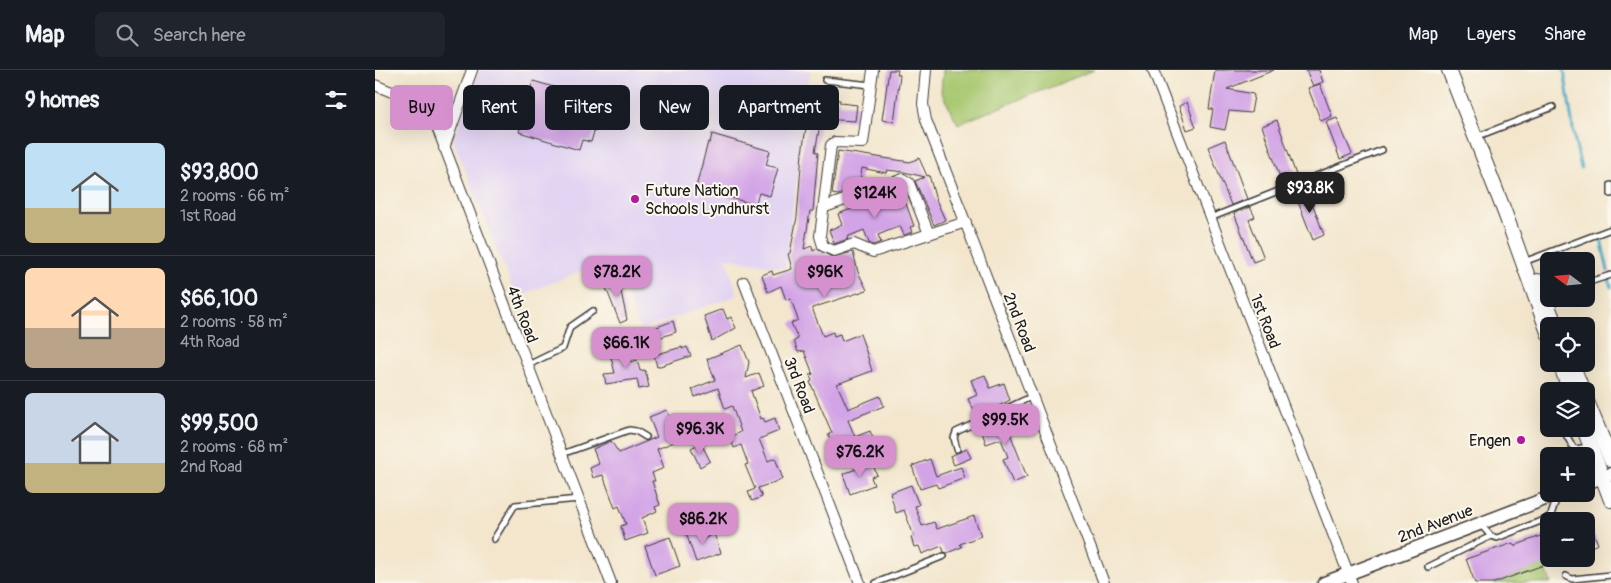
<!DOCTYPE html>
<meta charset="utf-8">
<style>
body{margin:0;font-family:Pangolin,sans-serif;background:#20242c;color:#f1f3f6;height:100vh;display:flex;flex-direction:column;font-size:19px;white-space:nowrap}
*{box-sizing:border-box;margin:0}
p{font-size:16px;color:#9ea1a6}
.icon{flex:none;width:28px;height:28px;fill:none;stroke:currentColor;stroke-width:2;stroke-linecap:round;stroke-linejoin:round}
.map{position:relative;flex:1;overflow:hidden}
.side{display:flex;flex-direction:column;background:#171b24;width:375px}
.side>*{flex:none}
.hud{position:absolute;left:15px;top:15px;width:475px;height:45px;display:flex;gap:10px}
.needle{width:32px;rotate:286deg}
.buttons{position:absolute;left:1165px;top:182px;display:grid;gap:10px}
.buttons a{display:grid;place-items:center;width:55px;height:55px;border-radius:8px;background:#171b24;box-shadow:0 5px 20px #0002;font-size:25px}
.price{position:absolute;translate:-50% -42px;padding:0 11px;border-radius:10px;background:#d690ce;color:#111;font-size:16px;line-height:32px;filter:drop-shadow(0 1px 2px #0008)}
.price::after{content:'';position:absolute;left:50%;top:30px;width:15px;height:11px;margin-left:-8px;background:inherit;clip-path:polygon(0 0,100% 0,50% 100%)}
.price.selected{background:#222;color:#fff}
ul{padding:0;list-style:none}
li{display:flex;align-items:center;gap:15px;height:125px;padding:0 25px}
li+li{border-top:1px solid #363941}
li span{display:grid;place-items:center;flex:none;width:140px;height:100px;border-radius:8px;color:#555}
li>.icon{margin-inline-start:auto}
span .icon{width:60px;height:60px;fill:#fffc;stroke-width:1}
li b{font-size:21px}
h2{display:flex;justify-content:space-between;align-items:center;height:60px;padding:0 25px;font-size:21px}
.chip{padding:0 18px;border-radius:8px;background:#171b24;box-shadow:0 5px 20px #0002;font-size:18px;line-height:45px}
.chip.selected{background:#d690ce;color:#111}
header{display:flex;align-items:center;gap:30px;box-sizing:border-box;height:70px;padding:0 25px;background:#171b24;border-bottom:1px solid #363941}
header strong{font-size:24px}
nav{display:flex;gap:28px;margin-inline-start:auto;font-size:18px}
.search{width:350px;height:45px;background:#20242c;display:flex;align-items:center;gap:12px;box-sizing:border-box;padding:0 18px;border-radius:8px;color:#9ea1a6;font-size:19px}
main{display:flex;flex:1;min-height:0}
.map>svg:first-child{display:block}
.built{fill:#e2d4f3}
.garden{fill:#a8c871;stroke:#627246}
.lines{fill:none;stroke-linecap:round;stroke-linejoin:round}
.stream{stroke:#46a9c5;stroke-width:3}
.building{fill:#d2a3e6}
.service-casing{stroke:#3c3a37;stroke-width:8}
.minor-casing{stroke:#3c3a37;stroke-width:12}
.tertiary-casing{stroke:#3c3a37;stroke-width:15}
.secondary-casing{stroke:#3c3a37;stroke-width:16}
.service{stroke:#fff;stroke-width:5}
.minor{stroke:#fff;stroke-width:10}
.tertiary{stroke:#fff;stroke-width:12}
.secondary{stroke:#fff;stroke-width:14}
.poi-dot{fill:#b5179e;stroke:#fbf7ec;stroke-width:2}
.labels{text-anchor:middle;stroke-width:4;stroke-linejoin:round;paint-order:stroke}
.poi-label{font-size:16px;fill:#1c1c1c;stroke:#fbf7ec;text-anchor:start}
.street-label{font-size:16px;fill:#1c1c1c;stroke:#fbf7ec}
</style>
<header>
<strong>Map</strong>
<div class="search"><svg class="icon" aria-label="search" viewBox="0 0 24 24"><circle cx="10" cy="10" r="6"/><path d="M15 15l6 6"/></svg>Search here</div>
<nav><a>Map</a><a>Layers</a><a>Share</a></nav>
</header>
<main>
<section class="side">
<h2>9 homes<svg class="icon" aria-label="filters" viewBox="0 0 24 24"><path d="M4 7h16M4 17h16"/><circle cx="9" cy="7" r="2"/><circle cx="15" cy="17" r="2"/></svg></h2>
<ul>
<li><span style="background:linear-gradient(#bfe0f5 65%,#c2b280 0)"><svg class="icon" aria-label="home" viewBox="0 0 24 24"><path d="M3 11l9-7 9 7M6 9v11h12V9"/></svg></span><div><b>$93,800</b><p>2 rooms · 66 m²</p><p>1st Road</p></div></li>
<li><span style="background:linear-gradient(#ffd9b3 60%,#b9a48a 0)"><svg class="icon" aria-label="home" viewBox="0 0 24 24"><path d="M3 11l9-7 9 7M6 9v11h12V9"/></svg></span><div><b>$66,100</b><p>2 rooms · 58 m²</p><p>4th Road</p></div></li>
<li><span style="background:linear-gradient(#c9d6e8 70%,#c2b280 0)"><svg class="icon" aria-label="home" viewBox="0 0 24 24"><path d="M3 11l9-7 9 7M6 9v11h12V9"/></svg></span><div><b>$99,500</b><p>2 rooms · 68 m²</p><p>2nd Road</p></div></li>
</ul>
</section>
<div class="map">
<svg width="1236" height="513" viewBox="0 0 1236 513">
<rect width="100%" height="100%" fill="#fbf7ec"/>
<filter id="ink" filterUnits="userSpaceOnUse"><feTurbulence type="fractalNoise" baseFrequency=".02" numOctaves="2"/><feDisplacementMap in="SourceGraphic" scale="10" xChannelSelector="R" yChannelSelector="G"/><feConvolveMatrix kernelMatrix="1 2 1 2 8 2 1 2 1" color-interpolation-filters="sRGB"/></filter>
<filter id="wash" filterUnits="userSpaceOnUse"><feTurbulence type="fractalNoise" baseFrequency=".0096" numOctaves="4" result="noise"/><feDisplacementMap in="SourceGraphic" scale="20" xChannelSelector="R" yChannelSelector="G"/><feGaussianBlur stdDeviation="1.12" result="paint"/><feColorMatrix in="noise" values="0 0 0 0 0 0 0 0 0 0 0 0 0 0 0 0 0 1.4 0 .05"/><feComposite in="paint" operator="in"/></filter>
<g filter="url(#wash)">
<rect width="100%" height="100%" fill="#f3e6cd"/>
<path class="built" d="M104 0H435L410 198 351 188 363 225 265 260 238 189 141 227 78 70Z"/>
<g class="garden">
<path d="M568 0H719L583 54 566 22Z"/>
<path d="M1169 494 1176 513H1119Z"/>
</g>
<g class="lines">
<g class="stream">
<path d="M1189 0 1200 71 1206 98"/>
<path d="M1226 169 1233 201"/>
<path d="M1234 209 1236 217"/>
</g>
</g>
<g id="blocks">
<g class="building">
<path d="M514 0H523L522 4 525 5 519 52 507 50Z"/>
<path d="M840 0H899L852 19 878 24 879 26 876 43 854 41 850 60 835 57 838 39H834Z"/>
<path d="M931 0H944L948 12 938 16Z"/>
<path d="M158 11 220 29 216 42 224 45 216 72 207 70 204 80 144 62Z"/>
<path d="M945 14 957 46 946 51 933 18Z"/>
<path d="M436 27 465 30V33L482 35 480 51 446 49 440 82 443 83 438 141H435L429 179 437 176 438 181 442 179 457 187 478 182 483 202 492 220 437 238 448 266 458 262 459 266 465 264 467 271 485 264 489 275 497 301 462 314 473 339 505 326 509 336 473 350 480 367 495 361 504 383 494 387 490 377 470 385 464 374 461 371 457 373 453 364 457 363 435 312 437 311 435 305 438 304 429 281 423 282 419 271 423 269 416 253 423 250 416 229 411 230 406 216 393 222 387 205 397 201 398 205 417 199 413 184 415 183 422 147 427 83Z"/>
<path d="M812 32 821 57 812 60 804 36Z"/>
<path d="M962 48 977 84 965 89 951 52Z"/>
<path d="M902 50 921 105 906 110 887 56Z"/>
<path d="M337 64 395 81 391 95 403 98 395 126 384 123 380 135 321 117 333 72 335 73Z"/>
<path d="M850 70 872 129 856 135 833 77Z"/>
<path d="M463 81 535 92 544 88 552 106 554 105 560 127 570 150 559 155 540 111 550 107 529 102 512 100 511 103 487 98 484 117 463 125 457 124Z"/>
<path d="M525 117 539 156 535 157 537 162 529 165 525 156 503 165 506 172 498 175 494 173 489 160 472 167 473 169 459 174V173L454 160 467 155 463 144 492 133 493 137 515 128 513 122Z"/>
<path d="M932 119 949 165 938 170 920 124Z"/>
<path d="M875 137 880 147 874 150 889 188 878 192 859 143Z"/>
<path d="M243 207 252 250 245 253 229 213Z"/>
<path d="M348 239 352 249 356 247 361 258 337 271 329 246Z"/>
<path d="M298 251 301 262 275 271 271 261Z"/>
<path d="M367 275 374 292 371 308 384 303 389 316 376 321 386 349 388 348 390 352 400 348 404 361 384 369 393 391 400 388 408 409 383 418 387 427 377 431 373 422 380 419 370 395 373 394 366 375 359 378 355 367 366 362 357 336 350 339 343 318 320 327 317 319 340 310 332 289Z"/>
<path d="M251 276 256 292 262 290 265 301 270 300 274 317 264 319 262 309 231 314 229 304 240 303 234 280Z"/>
<path d="M307 277V279L312 277 316 286 282 297 279 285Z"/>
<path d="M610 305 615 318 629 313 635 330 602 347 593 329 602 325 596 310Z"/>
<path d="M292 340 304 370 282 379 289 398 277 403 280 411H277L285 435 280 437 282 441 267 448 273 463 250 471 246 456 251 454 244 436 240 438 228 405 218 408 215 398 224 394 218 379 236 371 244 383 282 367 274 347Z"/>
<path d="M628 345 652 407 638 413 628 389 633 387 626 369 611 374 605 356Z"/>
<path d="M326 373 335 391 325 397 316 378Z"/>
<path d="M592 379 596 388 579 395 575 386Z"/>
<path d="M555 389 561 406 586 397 590 408 563 418 561 414 545 419 537 396Z"/>
<path d="M497 393 502 405 496 407 499 415 475 424 468 404Z"/>
<path d="M536 415 544 435 540 436 547 456 559 452 562 459 599 446 606 466 585 474 587 477 572 483 569 482 567 476 547 484 544 476 539 477 536 467 539 466 529 440 521 443 515 423Z"/>
<path d="M1211 445 1223 474 1211 479Z"/>
<path d="M324 458 328 469 339 464 346 483 321 492 311 463Z"/>
<path d="M1174 463V493L1119 513H1100L1091 489 1138 473 1139 476Z"/>
<path d="M295 467 305 496 280 505 270 476Z"/>
</g>
</g>
</g>
<g filter="url(#ink)">
<use href="#blocks" fill-opacity="0" stroke="#3c3a37" stroke-width="1"/>
<g class="lines">
<defs>
<g id="service">
<path d="M450 10 496 15"/>
<path d="M1101 67 1178 37"/>
<path d="M1236 115V124"/>
<path d="M835 148 1007 80"/>
<path d="M1154 190 1236 159"/>
<path d="M1211 213 1236 205"/>
<path d="M153 295 188 278 195 257 218 241"/>
<path d="M1188 359 1199 379 1215 377"/>
<path d="M582 379 579 368 581 362 658 326"/>
<path d="M187 384 254 360 261 361 271 367"/>
<path d="M1105 454 1116 466 1122 468 1171 449 1176 445 1182 427"/>
<path d="M119 469 140 435 204 429"/>
<path d="M1053 497 1116 466"/>
<path d="M1191 506 1197 509 1236 505"/>
<path d="M501 513 569 486"/>
</g>
<g id="minor">
<path d="M498 0 488 73 460 72 456 75 445 166 448 176 459 181 479 174 498 182 591 152"/>
<path d="M551 0 548 34 551 50 729 513"/>
<path d="M778 0 977 513"/>
<path d="M0 15 43 33 60 52 236 513"/>
<path d="M69 78 97 0"/>
<path d="M450 137 528 109 534 113 554 164"/>
<path d="M369 212 485 513"/>
</g>
<g id="tertiary">
<path d="M1211 413 1236 404"/>
<path d="M949 513 1183 424"/>
</g>
<g id="secondary">
<path d="M1074 0 1130 143 1174 265"/>
<path d="M1163 211 1181 256"/>
<path d="M1185 294 1195 321"/>
<path d="M1197 294 1208 321"/>
<path d="M1211 329 1236 390"/>
<path d="M1209 359 1236 430"/>
</g>
</defs>
<use href="#service" class="service-casing"/>
<use href="#minor" class="minor-casing"/>
<use href="#tertiary" class="tertiary-casing"/>
<use href="#secondary" class="secondary-casing"/>
<use href="#service" class="service"/>
<use href="#minor" class="minor"/>
<use href="#tertiary" class="tertiary"/>
<use href="#secondary" class="secondary"/>
</g>
</g>
<g class="poi-dot">
<circle cx="260" cy="129" r="5"/>
<circle cx="1146" cy="370" r="5"/>
</g>
<g class="labels">
<g class="poi-label">
<text x="270" y="126">Future Nation<tspan x="270" dy="18">Schools Lyndhurst</tspan></text>
<text x="1136" y="376" text-anchor="end">Engen</text>
</g>
<g class="street-label">
<text transform="translate(148 244) rotate(69)" y="6">4th Road</text>
<text transform="translate(891 251) rotate(69)" y="6">1st Road</text>
<text transform="translate(645 252) rotate(69)" y="6">2nd Road</text>
<text transform="translate(425 315) rotate(69)" y="6">3rd Road</text>
<text transform="translate(1060 453) rotate(-21)" y="6">2nd Avenue</text>
</g>
</g>
</svg>
<div class="buttons">
<a><svg class="needle" viewBox="-14 -14 28 28"><path d="M0-13l5 13h-10z" fill="#e53935"/><path d="M0 13l5-13h-10z" fill="#9ea1a6"/></svg></a>
<a><svg class="icon" aria-label="locate" viewBox="0 0 24 24"><circle cx="12" cy="12" r="6"/><path d="M12 2v4M12 18v4M2 12h4M18 12h4"/></svg></a>
<a><svg class="icon" aria-label="layers" viewBox="0 0 24 24"><path d="M12 4l9 5-9 5-9-5zM3 14l9 5 9-5"/></svg></a>
<a>+</a>
<a>−</a>
</div>
<b class="price selected" style="left:935px;top:144px">$93.8K</b>
<b class="price" style="left:500px;top:149px">$124K</b>
<b class="price" style="left:242px;top:228px">$78.2K</b>
<b class="price" style="left:450px;top:228px">$96K</b>
<b class="price" style="left:251px;top:299px">$66.1K</b>
<b class="price" style="left:630px;top:376px">$99.5K</b>
<b class="price" style="left:325px;top:385px">$96.3K</b>
<b class="price" style="left:485px;top:408px">$76.2K</b>
<b class="price" style="left:328px;top:475px">$86.2K</b>
<div class="hud">
<a class="chip selected">Buy</a>
<a class="chip">Rent</a>
<a class="chip">Filters</a>
<a class="chip">New</a>
<a class="chip">Apartment</a>
</div>
</div>
</main>
